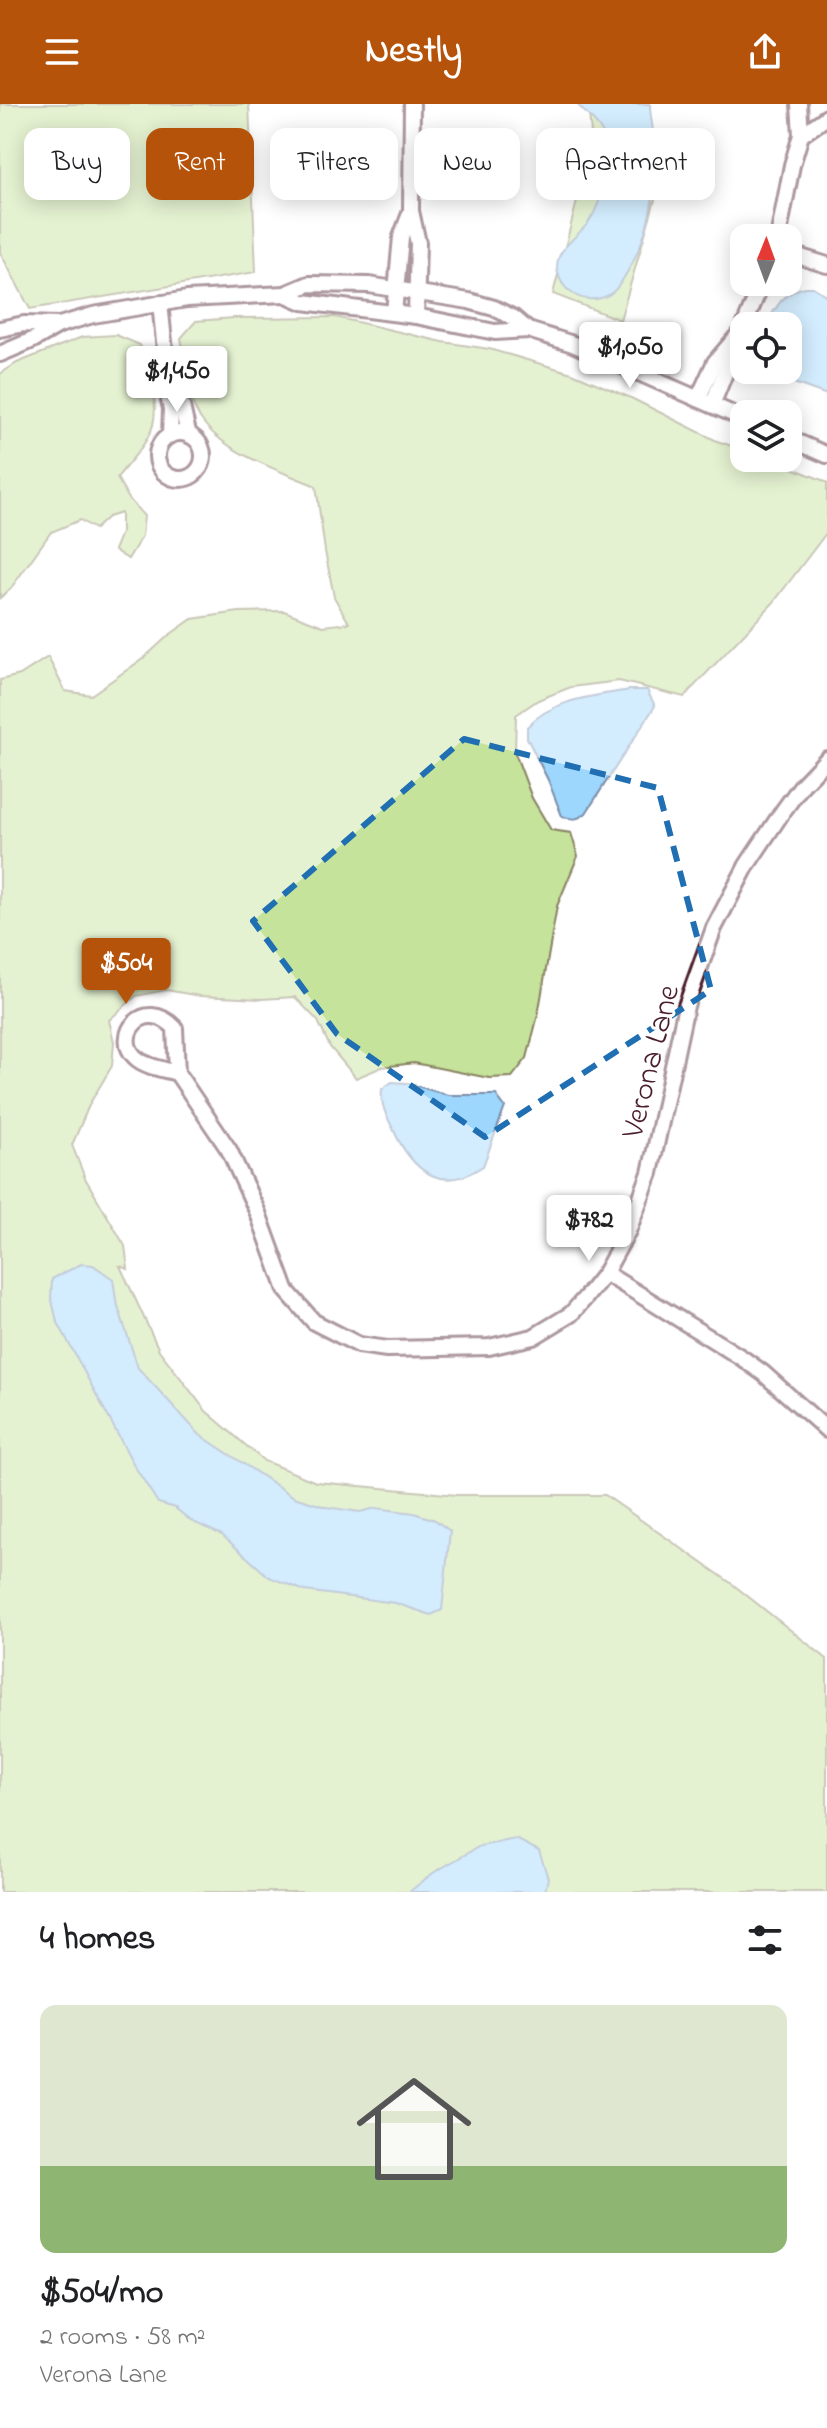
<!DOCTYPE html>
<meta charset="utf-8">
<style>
body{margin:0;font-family:"Indie Flower",sans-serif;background:#f6f6f6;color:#202124;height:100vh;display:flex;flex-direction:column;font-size:30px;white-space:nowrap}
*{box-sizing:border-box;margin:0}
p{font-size:26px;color:#757577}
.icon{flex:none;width:44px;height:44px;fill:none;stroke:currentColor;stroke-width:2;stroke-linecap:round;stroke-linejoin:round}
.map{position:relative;height:1788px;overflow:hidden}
.drawer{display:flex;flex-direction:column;background:#fff;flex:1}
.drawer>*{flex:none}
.hud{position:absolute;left:24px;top:24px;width:780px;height:72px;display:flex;gap:16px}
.needle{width:52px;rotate:1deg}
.controls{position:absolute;left:730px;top:120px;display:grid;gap:16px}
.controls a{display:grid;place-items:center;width:72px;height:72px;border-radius:16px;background:#fff;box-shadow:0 4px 20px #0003;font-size:40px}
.price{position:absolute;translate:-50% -68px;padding:0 18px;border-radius:8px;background:#fff;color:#222;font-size:26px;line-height:52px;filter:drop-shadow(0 2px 4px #0008)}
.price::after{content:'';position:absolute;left:50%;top:48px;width:24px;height:18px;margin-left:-12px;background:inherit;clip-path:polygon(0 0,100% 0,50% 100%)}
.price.selected{background:#b45309;color:#fff}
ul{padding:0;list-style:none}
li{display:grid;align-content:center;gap:16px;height:424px;padding:0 40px}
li+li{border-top:2px solid #e0e0e0}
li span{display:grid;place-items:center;height:248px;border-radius:16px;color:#555}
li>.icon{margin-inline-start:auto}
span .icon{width:144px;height:144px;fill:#fffc;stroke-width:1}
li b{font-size:34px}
h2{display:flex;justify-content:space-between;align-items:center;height:96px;padding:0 40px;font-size:34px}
.tag{padding:0 28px;border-radius:16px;background:#fff;box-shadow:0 4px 20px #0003;font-size:28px;line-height:72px}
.tag.selected{background:#b45309;color:#fff}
header{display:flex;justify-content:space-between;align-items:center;height:104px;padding:0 40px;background:#b45309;color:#fff;font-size:36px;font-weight:700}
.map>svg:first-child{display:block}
.green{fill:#c5e39a;stroke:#888162;stroke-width:2}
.water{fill:#9dd7fd;stroke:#7c8da9;stroke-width:2}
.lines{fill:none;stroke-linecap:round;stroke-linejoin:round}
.minor-casing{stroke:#4a1f2b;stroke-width:20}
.minor{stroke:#fff;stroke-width:14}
.marked{fill:none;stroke:#1f6fb2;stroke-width:6;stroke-dasharray:16 10;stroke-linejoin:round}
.labels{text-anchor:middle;stroke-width:6;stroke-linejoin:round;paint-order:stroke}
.street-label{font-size:32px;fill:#4a1f2b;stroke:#fff}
</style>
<header><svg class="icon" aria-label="menu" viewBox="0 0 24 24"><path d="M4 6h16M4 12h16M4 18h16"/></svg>Nestly<svg class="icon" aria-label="share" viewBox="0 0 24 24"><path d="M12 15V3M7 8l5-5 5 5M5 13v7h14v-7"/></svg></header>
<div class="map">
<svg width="827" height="1788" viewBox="0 0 827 1788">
<rect width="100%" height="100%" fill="#fff"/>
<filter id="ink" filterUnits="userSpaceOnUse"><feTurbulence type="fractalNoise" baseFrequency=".0125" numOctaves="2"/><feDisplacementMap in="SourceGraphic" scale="16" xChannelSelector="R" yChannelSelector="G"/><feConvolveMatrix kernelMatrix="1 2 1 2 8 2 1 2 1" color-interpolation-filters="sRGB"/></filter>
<g filter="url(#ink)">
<g class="green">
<path d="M0 0H249L256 168 30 205 0 148Z"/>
<path d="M588 0H645L657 89 620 216 553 190 592 39Z"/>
<path d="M335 213 443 238 489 245 572 269 631 294 717 337 744 346V354H768L822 376 827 379V428L773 499 684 593 619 577 571 583 538 596 516 611 515 649 532 694 551 726 571 729 578 752 557 802 538 911 527 954 512 973 489 974 414 959 382 963 356 974 330 943 318 917 295 893 261 895 200 892 166 886 136 892 109 916 114 938 112 962 90 999 72 1041 85 1074 125 1142 128 1165 120 1162 159 1246 206 1307 264 1357 316 1378 457 1391H605L731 1479 827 1555V1788H0V576L20 571 48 553 65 587 91 591 144 554 168 532 192 515 239 508 284 507 323 522 349 519 334 493 325 447 316 382C276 365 210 345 194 302 188 285 185 253 181 234L196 217 234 214Z"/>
<path d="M116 231 140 241C150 265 163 309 148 333 140 348 127 360 117 374L129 395 144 412 142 432 128 455 114 446 121 429V409L108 413 95 425 80 416 51 428 11 484 0 494V270L17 259 82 233Z"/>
</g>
<g class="water">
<path d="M577 0H650C650 14 654 28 655 42 657 85 650 128 629 165 619 183 611 197 588 195 576 194 565 186 560 175 548 149 575 136 588 119 602 100 613 54 604 32 600 20 585 10 577 0Z"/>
<path d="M805 183H813L827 192V291L783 275 769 266H788V222H766C775 203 784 188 805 183Z"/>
<path d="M630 586H647L655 602 586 709C578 716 573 716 562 712L548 676 527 634V623C552 595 595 592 630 586Z"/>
<path d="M392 978 406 979 448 991H496L505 1003 483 1062C441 1091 412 1066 394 1027 387 1013 380 1001 382 985Z"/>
<path d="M81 1160 93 1161 113 1175 116 1196 138 1264 200 1331 294 1393 326 1403 360 1408 376 1404 414 1409 435 1416 450 1427 442 1506 431 1511 395 1499 305 1487 269 1473 222 1431 191 1417 175 1404 158 1399 135 1363 57 1217 51 1193 52 1175Z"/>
<path d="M516 1735 539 1747 548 1774 545 1788H409L433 1769 480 1742Z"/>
</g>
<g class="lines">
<defs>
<g id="minor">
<path d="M412 0 411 107 418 139 416 212"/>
<path d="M801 31 827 13"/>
<path d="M778 134 792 61 801 31 799 0"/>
<path d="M788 149 827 161"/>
<path d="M285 190 303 198 416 212 495 228 528 226 573 240 744 315"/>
<path d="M160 199 165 247 162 263 171 305 170 331"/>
<path d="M394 209 401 133 411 107"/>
<path d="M0 225 24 220 58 221"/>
<path d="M165 247C180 273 180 303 189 331"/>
<path d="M0 250 33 236 59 221 93 211 187 195 285 190 309 180 369 181 469 197 494 204 514 214 528 226"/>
<path d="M698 295 715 258 739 230"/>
<path d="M712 301 762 178"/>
<circle cx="180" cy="352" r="23"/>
<path d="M788 334 827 351"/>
<path d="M177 969C164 965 145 963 135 953 113 932 144 892 175 924L177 969 229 1046 258 1109 286 1186 314 1218 359 1241 387 1245 489 1243 533 1233 571 1210 586 1193 605 1169 628 1127 650 1069 686 902 714 824 747 761 783 707 802 681 827 655"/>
<path d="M605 1169 742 1254 763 1269 827 1326"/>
</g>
</defs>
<use href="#minor" class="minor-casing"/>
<use href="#minor" class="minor"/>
</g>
</g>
<path d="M0 0H827V1788H0ZM464 635 658 684 711 886 485 1033 337 930 253 817Z" fill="#fff" fill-opacity=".55" fill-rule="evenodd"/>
<path class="marked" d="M464 635 658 684 711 886 485 1033 337 930 253 817Z"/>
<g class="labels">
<g class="street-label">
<text transform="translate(649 957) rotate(-76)" y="11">Verona Lane</text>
</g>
</g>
</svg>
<div class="controls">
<a><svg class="needle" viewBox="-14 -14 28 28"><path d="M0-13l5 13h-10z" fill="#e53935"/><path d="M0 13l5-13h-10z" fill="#757577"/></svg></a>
<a><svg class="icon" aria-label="locate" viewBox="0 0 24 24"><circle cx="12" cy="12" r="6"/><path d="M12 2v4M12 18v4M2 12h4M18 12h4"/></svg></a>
<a><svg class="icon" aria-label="layers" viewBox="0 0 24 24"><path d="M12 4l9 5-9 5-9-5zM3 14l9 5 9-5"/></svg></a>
</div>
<b class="price" style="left:630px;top:286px">$1,050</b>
<b class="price" style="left:177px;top:310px">$1,450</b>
<b class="price selected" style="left:126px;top:902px">$504</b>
<b class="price" style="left:589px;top:1159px">$782</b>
<div class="hud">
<a class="tag">Buy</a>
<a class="tag selected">Rent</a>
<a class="tag">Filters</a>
<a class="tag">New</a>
<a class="tag">Apartment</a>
</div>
</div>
<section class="drawer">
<h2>4 homes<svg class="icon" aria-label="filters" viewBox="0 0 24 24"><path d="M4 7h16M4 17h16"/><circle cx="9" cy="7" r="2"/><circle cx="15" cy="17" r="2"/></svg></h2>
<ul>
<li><span style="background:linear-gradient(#dfe7d0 65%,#8fb573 0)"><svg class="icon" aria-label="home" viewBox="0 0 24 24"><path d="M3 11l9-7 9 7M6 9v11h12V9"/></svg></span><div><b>$504/mo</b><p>2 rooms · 58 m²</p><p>Verona Lane</p></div></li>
</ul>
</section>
